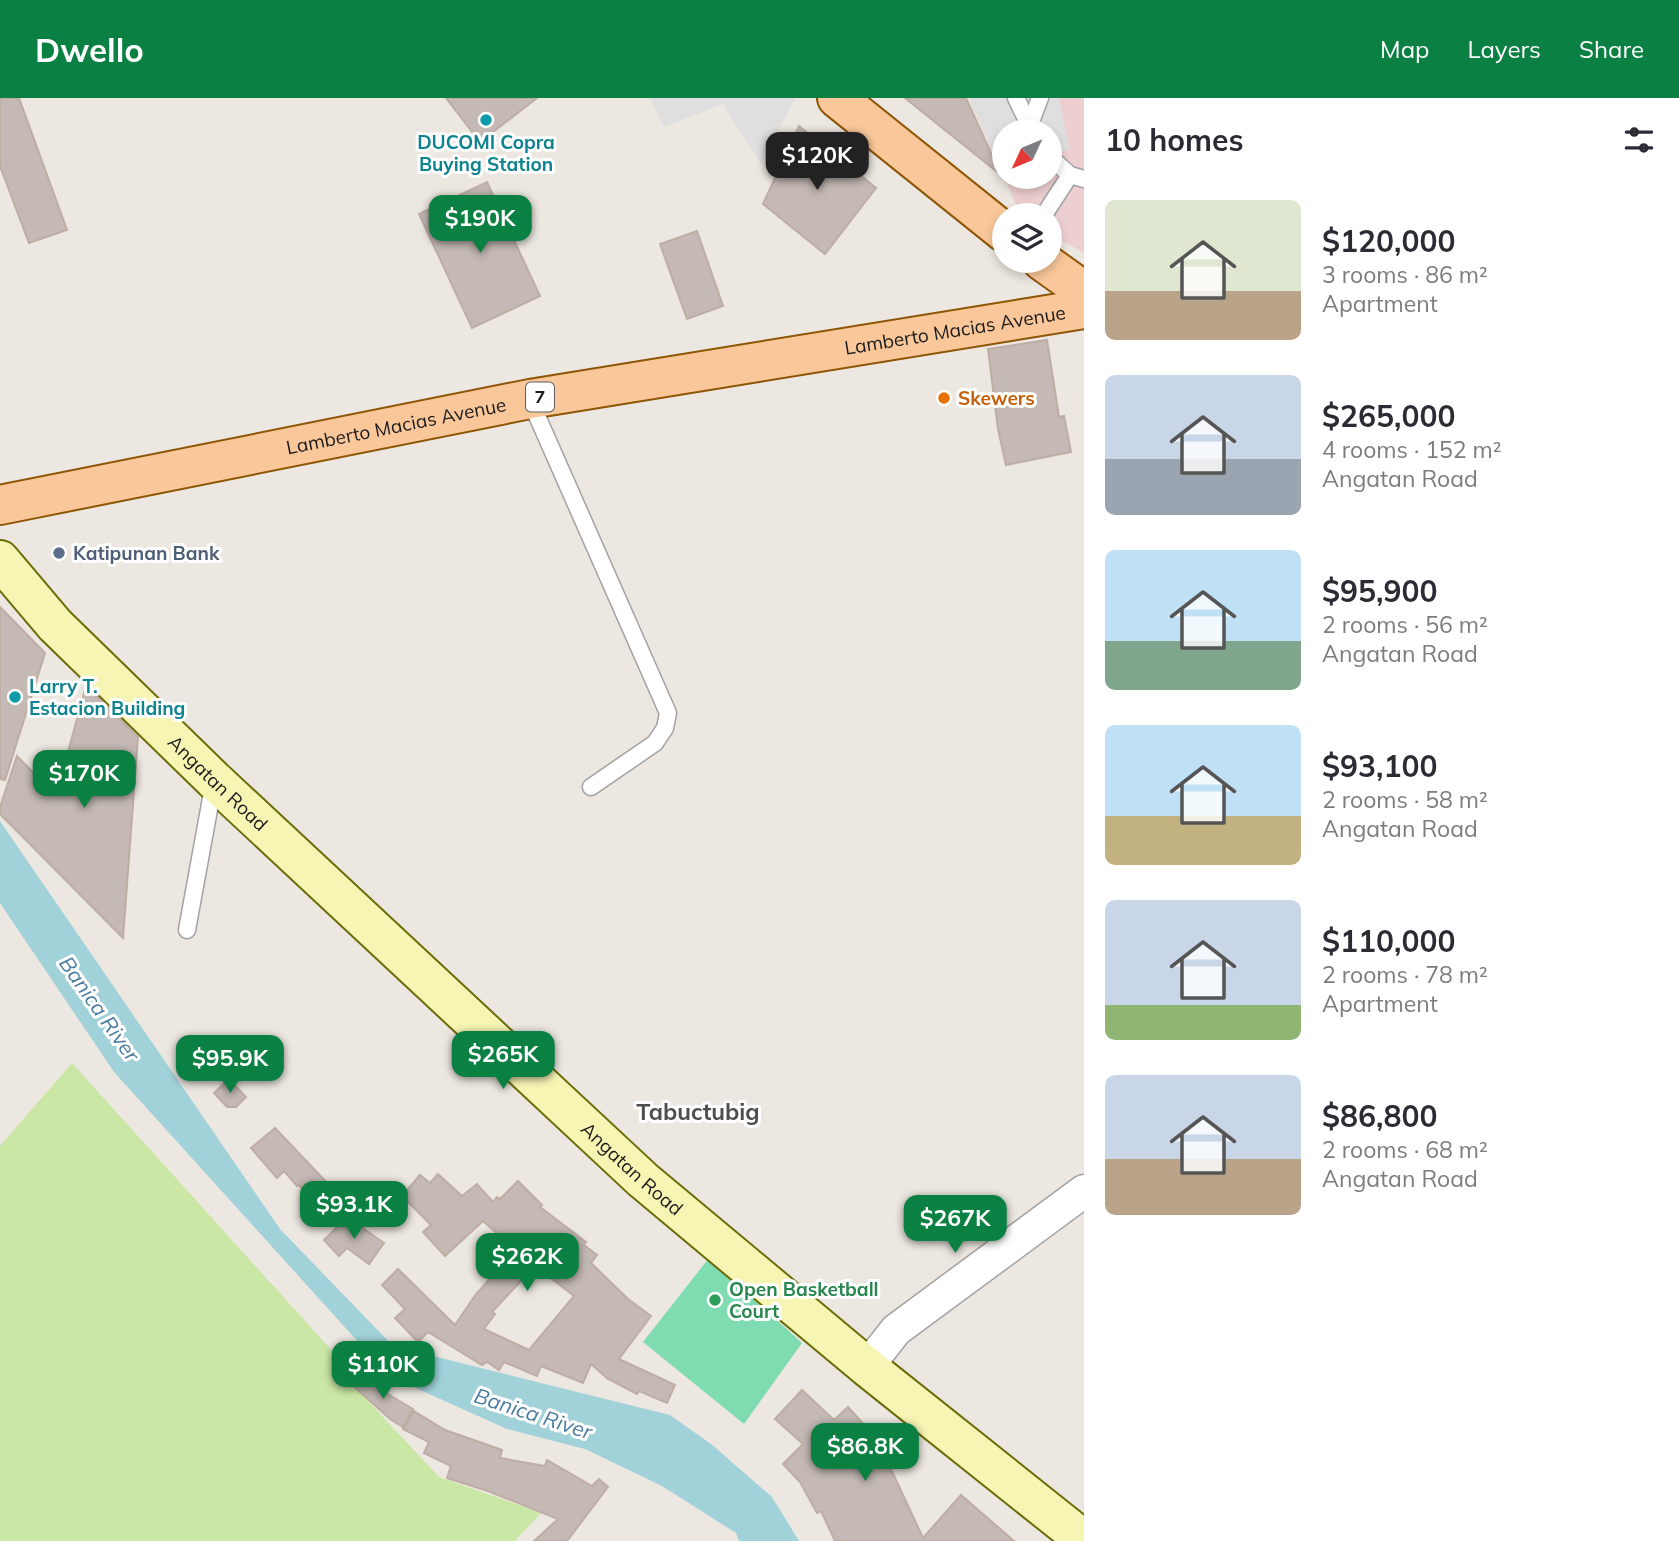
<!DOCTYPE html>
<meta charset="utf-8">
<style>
body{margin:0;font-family:Mulish,sans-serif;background:#f2f2f3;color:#2b2b33;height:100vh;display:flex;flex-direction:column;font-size:26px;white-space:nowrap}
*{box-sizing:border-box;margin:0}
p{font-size:23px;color:#7c7c81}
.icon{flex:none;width:38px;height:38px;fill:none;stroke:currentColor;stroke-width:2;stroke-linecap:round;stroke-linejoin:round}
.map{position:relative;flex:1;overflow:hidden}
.details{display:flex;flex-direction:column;background:#fff;width:595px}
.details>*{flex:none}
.needle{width:46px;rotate:226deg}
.buttons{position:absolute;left:992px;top:21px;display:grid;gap:14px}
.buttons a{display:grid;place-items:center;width:70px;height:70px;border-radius:50%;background:#fff;box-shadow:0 4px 10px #0003;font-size:35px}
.price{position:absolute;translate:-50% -60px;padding:0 16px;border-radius:14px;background:#0b8043;color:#fff;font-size:23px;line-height:46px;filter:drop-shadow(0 2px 4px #0008)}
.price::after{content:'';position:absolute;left:50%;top:42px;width:21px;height:16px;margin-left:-10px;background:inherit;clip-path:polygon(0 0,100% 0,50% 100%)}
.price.current{background:#222;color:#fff}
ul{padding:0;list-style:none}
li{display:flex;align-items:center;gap:21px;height:175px;padding:0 21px}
li span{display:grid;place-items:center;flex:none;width:196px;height:140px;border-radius:10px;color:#555}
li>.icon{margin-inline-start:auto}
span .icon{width:84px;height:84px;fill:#fffc;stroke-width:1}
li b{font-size:30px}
h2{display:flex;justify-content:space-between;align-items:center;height:84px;padding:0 21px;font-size:30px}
header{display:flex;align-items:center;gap:42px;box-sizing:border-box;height:98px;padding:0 35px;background:#0b8043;color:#fff}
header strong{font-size:33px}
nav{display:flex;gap:38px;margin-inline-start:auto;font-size:24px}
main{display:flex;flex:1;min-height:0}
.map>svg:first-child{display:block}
.commercial{fill:#eecfd1;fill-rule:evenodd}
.grass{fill:#cbe7a6}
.pitch{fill:#7fdbb0}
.parking{fill:#dfdfdf}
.water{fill:#a1d2da}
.building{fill:#c4b9b4;stroke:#beada3;stroke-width:2;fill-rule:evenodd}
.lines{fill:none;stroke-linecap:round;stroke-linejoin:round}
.lane-casing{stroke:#a2a2a2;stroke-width:19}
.street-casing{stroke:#a2a2a2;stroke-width:35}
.secondary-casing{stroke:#6a6d07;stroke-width:42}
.primary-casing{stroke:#8e5504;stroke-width:42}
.lane{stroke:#fff;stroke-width:16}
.street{stroke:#fff;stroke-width:32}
.secondary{stroke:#f7f5b4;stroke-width:38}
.primary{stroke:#f9c799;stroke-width:38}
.culture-dot{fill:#0f9aa8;stroke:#fff;stroke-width:2.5}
.food-dot{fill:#e8710a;stroke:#fff;stroke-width:2.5}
.service-dot{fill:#5c6f8a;stroke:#fff;stroke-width:2.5}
.leisure-dot{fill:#2e9e5b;stroke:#fff;stroke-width:2.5}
.labels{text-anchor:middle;stroke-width:6;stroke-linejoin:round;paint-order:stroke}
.shield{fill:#fff;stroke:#5f5f5f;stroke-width:2}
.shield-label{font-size:18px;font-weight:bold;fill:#1b1b1b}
.culture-label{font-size:19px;font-weight:bold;fill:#0d838f;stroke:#fff}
.street-label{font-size:19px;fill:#1b1b1b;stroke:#fff}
.food-label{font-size:19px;font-weight:bold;fill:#c56008;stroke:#fff;text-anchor:start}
.service-label{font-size:19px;font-weight:bold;fill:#4e5e75;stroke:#fff;text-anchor:start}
.leisure-label{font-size:19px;font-weight:bold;fill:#27864d;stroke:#fff;text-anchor:start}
.water-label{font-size:21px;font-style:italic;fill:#487ba0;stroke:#fff}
.quarter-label{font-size:23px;font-weight:bold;fill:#4e4e4e;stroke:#fff}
</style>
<header>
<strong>Dwello</strong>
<nav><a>Map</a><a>Layers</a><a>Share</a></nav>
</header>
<main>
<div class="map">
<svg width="1084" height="1443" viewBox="0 0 1084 1443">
<rect width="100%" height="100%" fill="#ece7e0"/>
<path class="commercial" d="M969 0H1084V155L1050 136V117H1026L1018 111ZM1004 33H1050V79H1004Z"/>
<path class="grass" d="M72 965 372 1297 368 1303 439 1379 541 1415 515 1443H0V1048Z"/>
<path class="pitch" d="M709 1160 802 1245 744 1326 643 1244Z"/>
<g class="parking">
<path d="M650 0H795L761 66 723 6 664 29Z"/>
<path d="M969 0H1059L1069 51 1050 60V33H1004V79H1012L1006 82Z"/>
</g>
<path class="water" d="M0 723 280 1131 393 1248 670 1317 711 1346 772 1399 799 1443H739L736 1435 662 1388 585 1351 507 1331 389 1278 114 974 0 805Z"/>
<g class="building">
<path d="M0 0H19L67 132 29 145 0 68Z"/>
<path d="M446 0H537L480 44Z"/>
<path d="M905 0H966L1001 77Z"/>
<path d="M799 28 876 90 825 156 763 106Z"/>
<path d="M487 84 540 198 472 230 419 116Z"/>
<path d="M697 133 723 208 687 221 660 146Z"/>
<path d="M1047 242 1059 319 1064 318 1071 354 1006 367 998 331 988 251Z"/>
<path d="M0 509 45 555 5 682 0 681Z"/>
<path d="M86 588 138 639 123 840 0 716V709L17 658 56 698Z"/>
<path d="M229 981 246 999 236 1009H227L214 995Z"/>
<path d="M275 1030 351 1110 334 1126 299 1087 297 1088 284 1073 277 1080 251 1050Z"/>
<path d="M438 1076 462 1098 477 1086 493 1104 497 1099 500 1101 518 1083 542 1107 540 1109 586 1144 584 1147 597 1157 591 1165 628 1201 651 1218 619 1261 675 1287 667 1305 639 1293 637 1296 608 1281 591 1266 583 1285 541 1268 537 1278 504 1264 499 1272 487 1264 482 1267 428 1234 418 1244 395 1220 405 1211 382 1187 398 1171 455 1227 476 1196 516 1152 483 1123 445 1158 423 1134 431 1127 402 1098 420 1077 430 1085ZM535 1168 574 1198 529 1252 484 1231 495 1216 492 1214Z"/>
<path d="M347 1119 384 1145 369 1166 347 1150 339 1158 324 1142Z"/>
<path d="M356 1277 413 1311 403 1329 390 1321 350 1285Z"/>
<path d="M802 1292 834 1322 848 1309 877 1341 923 1440 961 1397 1014 1443H835L821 1413 817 1415 800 1384 783 1366 803 1346 775 1321Z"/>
<path d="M414 1313 445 1332 502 1352 500 1360 545 1368 547 1362 592 1388 599 1381 608 1389 567 1443H534L558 1421 488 1393 447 1380 451 1368 424 1355 429 1344 403 1331Z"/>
</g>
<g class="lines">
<defs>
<g id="lane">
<path d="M1016 0 1032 33"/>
<path d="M1029 29 1040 0"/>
<path d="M1050 59 1070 77 1084 81"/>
<path d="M1044 117 1070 77"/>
<path d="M530 302 668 615 665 630 655 645 591 689"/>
<path d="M187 832 214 684"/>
</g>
<path id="street" d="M867 1269 896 1232 1084 1093"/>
<g id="secondary">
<path id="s1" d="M0 462 55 527 214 682 643 1082 867 1269 1084 1442"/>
</g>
<g id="primary">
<path d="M837 0 1004 134"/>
<path d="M1042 163 1084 193"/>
<path id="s2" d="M0 407 530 301 1084 211"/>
</g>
</defs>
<use href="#lane" class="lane-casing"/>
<use href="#street" class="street-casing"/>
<use href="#secondary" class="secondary-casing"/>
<use href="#primary" class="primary-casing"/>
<use href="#lane" class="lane"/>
<use href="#street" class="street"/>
<use href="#secondary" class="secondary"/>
<use href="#primary" class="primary"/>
</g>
<g class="culture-dot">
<circle cx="486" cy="22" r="7"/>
<circle cx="15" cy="599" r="7"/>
</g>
<circle class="food-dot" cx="944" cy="300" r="7"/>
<circle class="service-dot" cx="59" cy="455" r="7"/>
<circle class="leisure-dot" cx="715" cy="1202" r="7"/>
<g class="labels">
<rect class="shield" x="526" y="284.5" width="28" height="29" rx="5"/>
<g class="shield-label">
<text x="540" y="305">7</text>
</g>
<g class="culture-label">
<text x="486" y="51">DUCOMI Copra<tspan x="486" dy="22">Buying Station</tspan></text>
<text x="29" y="595" text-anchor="start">Larry T.<tspan x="29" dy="22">Estacion Building</tspan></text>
</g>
<g class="street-label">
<text dy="7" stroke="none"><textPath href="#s2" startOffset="971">Lamberto Macias Avenue</textPath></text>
<text dy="7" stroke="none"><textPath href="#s2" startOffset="404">Lamberto Macias Avenue</textPath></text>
<text dy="7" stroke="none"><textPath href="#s1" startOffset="312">Angatan Road</textPath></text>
<text dy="7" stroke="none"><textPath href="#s1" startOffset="878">Angatan Road</textPath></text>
</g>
<g class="food-label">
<text x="958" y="307">Skewers</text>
</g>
<g class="service-label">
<text x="73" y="462">Katipunan Bank</text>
</g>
<g class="leisure-label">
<text x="729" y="1198">Open Basketball<tspan x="729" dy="22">Court</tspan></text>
</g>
<g class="water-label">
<text transform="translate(99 911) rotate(55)" y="7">Banica River</text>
<text transform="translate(533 1316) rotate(18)" y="7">Banica River</text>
</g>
<g class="quarter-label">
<text x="698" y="1022">Tabuctubig</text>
</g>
</g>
</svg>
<div class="buttons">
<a><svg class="needle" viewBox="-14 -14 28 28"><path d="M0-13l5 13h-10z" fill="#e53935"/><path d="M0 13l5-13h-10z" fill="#7c7c81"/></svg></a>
<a><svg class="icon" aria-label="layers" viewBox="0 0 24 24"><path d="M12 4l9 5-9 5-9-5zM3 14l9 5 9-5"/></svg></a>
</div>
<b class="price current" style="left:817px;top:94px">$120K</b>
<b class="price" style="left:480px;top:157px">$190K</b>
<b class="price" style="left:84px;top:712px">$170K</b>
<b class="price" style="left:503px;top:993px">$265K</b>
<b class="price" style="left:230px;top:997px">$95.9K</b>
<b class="price" style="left:354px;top:1143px">$93.1K</b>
<b class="price" style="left:955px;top:1157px">$267K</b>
<b class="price" style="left:527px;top:1195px">$262K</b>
<b class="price" style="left:383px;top:1303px">$110K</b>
<b class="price" style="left:865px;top:1385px">$86.8K</b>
</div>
<section class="details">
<h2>10 homes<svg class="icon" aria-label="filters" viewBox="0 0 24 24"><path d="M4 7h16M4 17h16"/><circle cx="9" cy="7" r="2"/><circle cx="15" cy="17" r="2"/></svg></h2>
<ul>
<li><span style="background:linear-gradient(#dfe7d0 65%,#b9a48a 0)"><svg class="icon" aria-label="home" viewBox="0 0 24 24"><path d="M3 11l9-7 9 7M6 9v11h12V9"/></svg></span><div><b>$120,000</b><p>3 rooms · 86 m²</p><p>Apartment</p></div></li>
<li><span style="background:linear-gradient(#c9d6e8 60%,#9aa5b1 0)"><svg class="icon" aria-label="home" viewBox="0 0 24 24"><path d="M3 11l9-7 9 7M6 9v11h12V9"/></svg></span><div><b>$265,000</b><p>4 rooms · 152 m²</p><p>Angatan Road</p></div></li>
<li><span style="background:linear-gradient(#bfe0f5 65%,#7fa58c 0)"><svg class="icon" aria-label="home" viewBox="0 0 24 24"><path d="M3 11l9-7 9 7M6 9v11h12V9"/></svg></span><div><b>$95,900</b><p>2 rooms · 56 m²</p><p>Angatan Road</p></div></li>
<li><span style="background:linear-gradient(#bfe0f5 65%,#c2b280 0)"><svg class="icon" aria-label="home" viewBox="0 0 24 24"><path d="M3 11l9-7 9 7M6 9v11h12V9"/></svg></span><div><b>$93,100</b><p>2 rooms · 58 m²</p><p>Angatan Road</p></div></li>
<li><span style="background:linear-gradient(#c9d6e8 75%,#8fb573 0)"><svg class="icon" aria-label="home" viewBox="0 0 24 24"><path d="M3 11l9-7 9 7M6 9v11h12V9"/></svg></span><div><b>$110,000</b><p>2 rooms · 78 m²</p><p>Apartment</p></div></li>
<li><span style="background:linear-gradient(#c9d6e8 60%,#b9a48a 0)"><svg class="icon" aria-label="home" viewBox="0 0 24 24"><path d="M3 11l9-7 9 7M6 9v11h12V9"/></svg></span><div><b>$86,800</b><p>2 rooms · 68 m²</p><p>Angatan Road</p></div></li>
</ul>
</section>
</main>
